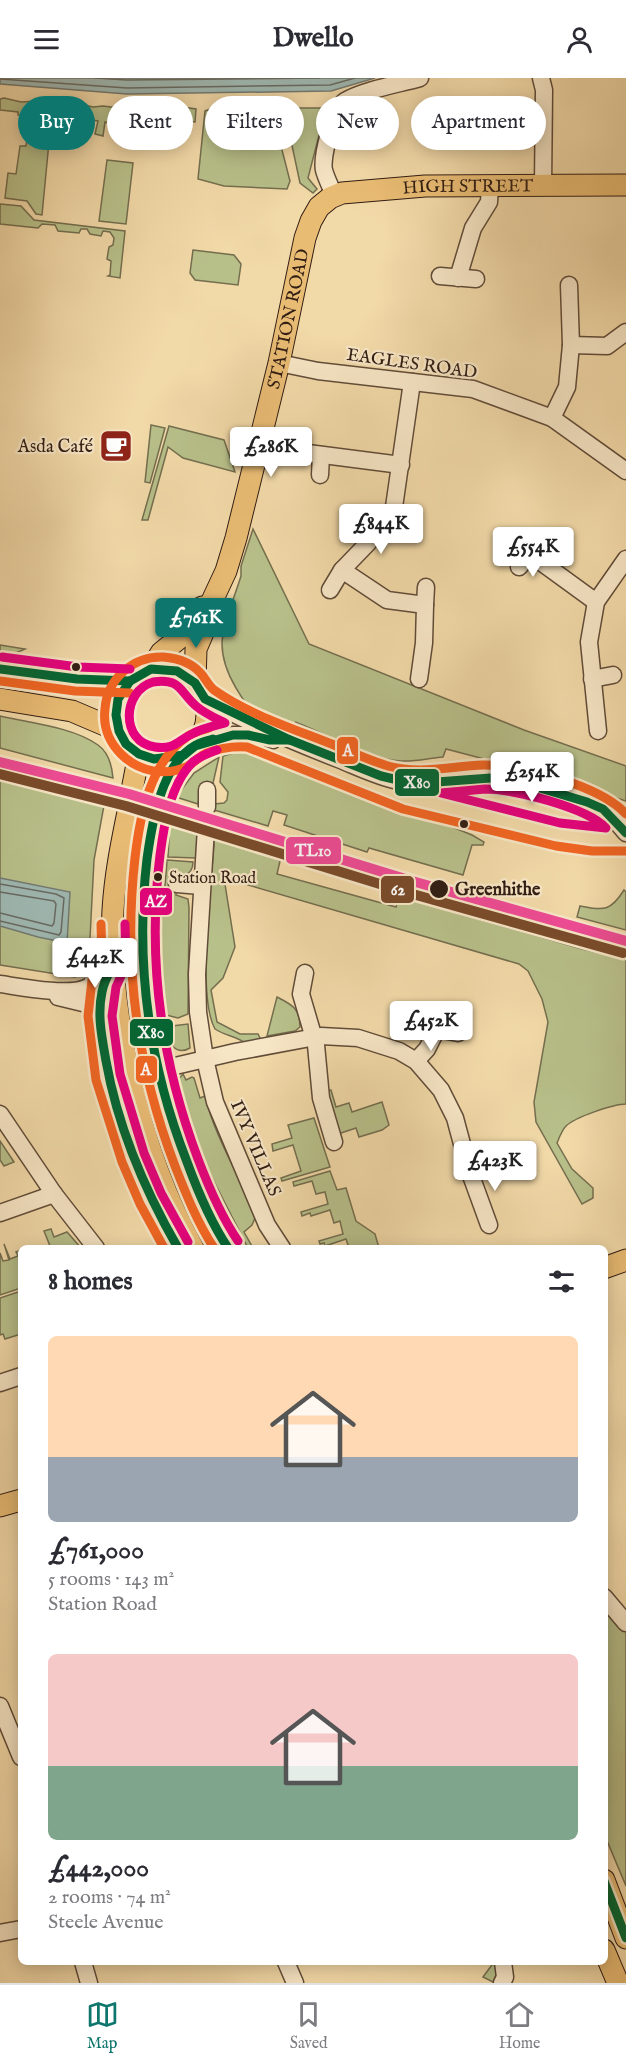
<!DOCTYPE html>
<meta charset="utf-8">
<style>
body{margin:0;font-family:"IM FELL English",serif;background:#f7f7f7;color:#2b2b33;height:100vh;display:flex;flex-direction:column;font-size:22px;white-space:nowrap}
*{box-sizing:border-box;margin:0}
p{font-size:20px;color:#7c7c81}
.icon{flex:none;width:33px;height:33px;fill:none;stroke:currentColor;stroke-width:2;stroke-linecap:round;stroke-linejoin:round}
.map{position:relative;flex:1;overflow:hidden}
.sheet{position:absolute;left:18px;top:1167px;width:590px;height:720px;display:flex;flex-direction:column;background:#fff;border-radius:9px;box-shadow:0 3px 15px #0003}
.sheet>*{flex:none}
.banner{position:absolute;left:18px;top:18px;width:591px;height:54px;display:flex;gap:12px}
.price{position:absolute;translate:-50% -51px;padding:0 14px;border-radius:6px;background:#fff;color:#222;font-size:20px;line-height:39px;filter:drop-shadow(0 2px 3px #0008)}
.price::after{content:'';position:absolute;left:50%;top:36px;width:18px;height:14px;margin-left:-9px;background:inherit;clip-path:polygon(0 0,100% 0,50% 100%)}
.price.active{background:#0f766e;color:#fff}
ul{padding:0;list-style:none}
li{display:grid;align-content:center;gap:12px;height:318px;padding:0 30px}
li span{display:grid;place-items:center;height:186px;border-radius:9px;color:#555}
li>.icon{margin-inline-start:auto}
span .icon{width:108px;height:108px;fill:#fffc;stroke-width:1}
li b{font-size:26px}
h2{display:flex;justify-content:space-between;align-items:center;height:72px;padding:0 30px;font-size:26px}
.chip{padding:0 21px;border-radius:27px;background:#fff;box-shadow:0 3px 15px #0003;font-size:21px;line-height:54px}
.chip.active{background:#0f766e;color:#fff}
header{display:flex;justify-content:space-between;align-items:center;height:78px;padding:0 30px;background:#fff;font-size:27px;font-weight:700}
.tabs{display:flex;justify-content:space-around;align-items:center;height:84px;border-top:2px solid #e1e1e2;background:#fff;font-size:16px;color:#7c7c81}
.tabs a{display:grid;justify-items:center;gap:3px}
.tabs .active{color:#0f766e}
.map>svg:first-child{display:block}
.green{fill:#b8c08a;stroke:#746e4f;stroke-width:1.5}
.water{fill:#9eb8b2;stroke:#727a73;stroke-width:1.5}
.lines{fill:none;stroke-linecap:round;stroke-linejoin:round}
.shore{stroke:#686a63;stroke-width:1.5}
.minor-casing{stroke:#614c39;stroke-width:19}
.major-casing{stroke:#311d14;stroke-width:23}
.minor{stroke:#f7e6c6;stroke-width:16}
.major{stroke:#e9bc74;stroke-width:21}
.bus-1-casing{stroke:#f7e6c6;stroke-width:14}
.bus-2-casing{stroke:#f7e6c6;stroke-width:14}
.bus-3-casing{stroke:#f7e6c6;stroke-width:14}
.bus-1{stroke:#063;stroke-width:9}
.bus-2{stroke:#f26522;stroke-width:9}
.bus-3{stroke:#e5007d;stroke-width:9}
.rail-1-casing{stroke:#f7e6c6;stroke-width:15}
.rail-2-casing{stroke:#f7e6c6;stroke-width:15}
.rail-1{stroke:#ee4b95;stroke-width:10}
.rail-2{stroke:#7a4b2a;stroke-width:10}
.bus-dot{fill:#311d14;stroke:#f7e6c6;stroke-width:2}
.labels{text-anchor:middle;stroke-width:4.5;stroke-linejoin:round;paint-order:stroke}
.bus-label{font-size:16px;fill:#311d14;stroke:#f7e6c6;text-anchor:start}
.street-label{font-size:18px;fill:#311d14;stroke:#f7e6c6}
.poi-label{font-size:18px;fill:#311d14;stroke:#f7e6c6;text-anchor:end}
.stop-label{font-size:18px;font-weight:bold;fill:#311d14;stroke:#f7e6c6;text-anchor:start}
.line-badge{stroke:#f7e6c6;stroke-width:2}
.badge-label{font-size:16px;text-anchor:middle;font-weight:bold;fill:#fff}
</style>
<header><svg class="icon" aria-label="menu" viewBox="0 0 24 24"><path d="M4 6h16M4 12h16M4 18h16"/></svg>Dwello<svg class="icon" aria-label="person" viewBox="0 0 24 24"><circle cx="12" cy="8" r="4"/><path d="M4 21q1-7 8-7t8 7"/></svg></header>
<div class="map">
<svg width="626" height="1905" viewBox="0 0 626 1905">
<rect width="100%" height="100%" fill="#f2d9a8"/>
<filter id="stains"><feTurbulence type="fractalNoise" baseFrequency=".00333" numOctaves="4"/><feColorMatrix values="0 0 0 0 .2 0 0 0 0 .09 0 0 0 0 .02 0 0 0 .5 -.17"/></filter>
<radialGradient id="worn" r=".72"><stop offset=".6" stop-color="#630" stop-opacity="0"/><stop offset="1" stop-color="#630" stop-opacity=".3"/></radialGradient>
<g class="green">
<path d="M4 20 21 24 39 23 64 27 80 26 93 29 103 28 119 30 117 53 108 45 105 44 103 58 95 56 98 43 91 42V39L68 36V39H60L61 52H58V59L24 55V52H22V46H25L26 39 18 37V34L0 32V21Z"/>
<path d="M249 28 260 30 273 37 290 103 287 111 224 108 198 101 205 33C219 26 234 31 249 28Z"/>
<path d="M182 29 196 31 195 44 160 40 159 43H151L152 56H149V61L143 60 144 49 140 48 131 55 134 32 149 30 162 31Z"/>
<path d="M284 30H326L308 100 317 111 313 115 300 105Z"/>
<path d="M27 61 49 64 42 137 36 136 27 123 5 120 8 95 16 96 20 68H26Z"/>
<path d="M107 82 133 85 126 146 99 143Z"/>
<path d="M0 126 21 128 34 142 125 153 120 200 108 198 110 197 111 183 107 181 109 169 113 167 114 160 110 154 103 153 101 158 90 156 87 151H81L79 155 58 153 55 147 42 146 38 150 0 146Z"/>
<path d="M193 172 234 177 241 186 238 207 195 202 190 195Z"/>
<path d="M151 347 165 350 150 405 145 404Z"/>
<path d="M169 348 224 362 235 394 183 380 168 369 148 442H142Z"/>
<path d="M253 451 309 566 524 652 626 688V723L530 693 446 671 443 679C429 680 415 684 401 683 369 682 325 655 295 644L309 657 252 633C245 626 241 618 236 610 209 564 227 544 241 498V488Z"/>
<path d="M0 567 25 571 11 577 0 575Z"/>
<path d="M0 638C30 645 73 649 98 667 108 674 112 688 113 700L0 670Z"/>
<path d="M237 674 256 675 314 693 472 757 484 764 483 767H472L463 797 369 770 367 774 284 747 287 737 273 733 268 748 211 731 214 726 224 725 227 722 228 714 220 704 223 678Z"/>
<path d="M219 679 213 705 202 707 198 726 176 719 194 695Z"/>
<path d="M0 697 74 713 105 722 94 782 90 860 85 866 82 893 75 899 0 887Z"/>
<path d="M170 740 198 748 196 780 168 779Z"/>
<path d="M213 752 248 763 280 783 277 796 396 829 399 818 582 871 626 881V1026C614 1026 575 1039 566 1048 562 1052 559 1060 557 1065L572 1091 593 1110V1120L582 1126 536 1044 534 1024 548 944 542 921 528 893 519 886 224 800 235 869 223 900 211 912 217 944 240 956H258L262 964 248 967C236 957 227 959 215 951 197 919 211 808 214 767Z"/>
<path d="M167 782 193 784C193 791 190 796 183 798V800H177L176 817 188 821 189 830 188 936 178 940 166 937C151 880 164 838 167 782Z"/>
<path d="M624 812 626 814V852L577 839 580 828C604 833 611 833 624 812Z"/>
<path d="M277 919C293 927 300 931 300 949L295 953 267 958Z"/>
<path d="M188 946 190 970C175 979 166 962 164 949Z"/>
<path d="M89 976H93C104 1045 130 1110 166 1170H160L154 1160C123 1103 100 1041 89 976Z"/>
<path d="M183 996 186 1002 192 999 194 1000 200 1020 205 1018C216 1063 241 1098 255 1140L252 1147 244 1154 253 1170H248L183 1043 174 1015 177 1003Z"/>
<path d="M331 1012 336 1029 349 1025 352 1034 382 1024 389 1047 382 1052 359 1059 356 1050 338 1056 324 1013Z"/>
<path d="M314 1040 330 1089 282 1103 281 1100 301 1093 293 1067 273 1073 272 1066 292 1060 288 1047Z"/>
<path d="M0 1063 14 1084 4 1088 0 1082Z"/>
<path d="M330 1093 337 1112 346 1110 356 1143 375 1156 379 1170H349L346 1161 325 1168 324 1165 320 1166 319 1163 343 1156 340 1143 334 1145 330 1132 311 1138 310 1135 302 1138 301 1134 328 1126 325 1114 316 1116 312 1103 294 1108 293 1104Z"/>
<path d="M51 1151 54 1159 67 1154 81 1170H47L50 1168 44 1153Z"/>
<path d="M4 1166 10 1181 18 1178 16 1174 21 1172V1210L0 1217V1175L3 1183 9 1182Z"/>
<path d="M21 1213V1256L5 1261 3 1256 0 1257V1220Z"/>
<path d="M604 1526 626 1554V1808L605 1758Z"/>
<path d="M494 1884H496L499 1891 493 1904 483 1899Z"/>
</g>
<g class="water">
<path d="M0 0H375L331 13 127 16 0 6Z"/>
<path d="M0 800 70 814 67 865 38 859 0 848Z"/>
</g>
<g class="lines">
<g class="shore">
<path d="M95 0 127 2 319 0"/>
<path d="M0 1 127 10 330 7 355 0"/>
<path d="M0 806 56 816 64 820 61 854 59 857 0 843"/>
<path d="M0 814 54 823 56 826 54 845 52 848 0 835"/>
</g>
<defs>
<g id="minor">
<path d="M541 0 544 12 543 108"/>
<path d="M334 118C331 109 326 100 324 92 321 79 334 30 345 23 363 12 399 6 420 0"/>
<path d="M440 198 476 201"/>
<path d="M458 200 473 150 489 124 490 108"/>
<path d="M571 267 607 268 626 254"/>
<path d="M279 285 318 293 473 311 552 340 626 393"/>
<path d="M412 304 394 429 368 465 342 492 387 522 425 527 424 565 419 601"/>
<path d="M552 340 567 309 571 267 569 207"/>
<path d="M300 374 401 387"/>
<path d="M320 397 321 377"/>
<path d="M543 460 530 476 596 524"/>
<path d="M519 489 530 476"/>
<path d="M330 512 342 492"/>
<path d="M425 527 426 509"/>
<path d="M592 601 613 597"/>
<path d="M205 621C247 644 292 663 338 681 358 689 378 699 398 703 431 708 462 699 494 699 512 698 589 722 604 732 612 737 619 747 626 755"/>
<path d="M598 653 589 564 596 524 626 481"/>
<path d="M195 668 233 657H248L273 662"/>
<path d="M207 729V712"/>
<path d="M206 750 197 896 198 934 205 981 215 1024 267 1147 282 1170"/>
<path d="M177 806 201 808"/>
<path d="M305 895 301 916 316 967 321 1020 334 1064"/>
<path d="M0 906C21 909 67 918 86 910 98 905 106 894 114 885"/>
<path d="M58 919 87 926 122 948"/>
<path d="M416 983 427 971 437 951 458 955"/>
<path d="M158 992 235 974 321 958 358 960 399 973 416 983 441 1012 455 1040 469 1092 489 1147"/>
<path d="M0 1036 54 1116 96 1170"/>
<path d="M0 1135 54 1116"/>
<path d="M0 1305 21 1298"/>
<path d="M604 1519 626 1545"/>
<path d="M0 1628 21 1679"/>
<path d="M0 1855 21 1851"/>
<path d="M83 1884 89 1905"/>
<path d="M286 1884 295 1905"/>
<path d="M502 1905 505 1899 503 1884"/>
</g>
<g id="major">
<circle cx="162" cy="636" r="45"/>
<path d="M0 591 77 601 130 603"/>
<path d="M151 591 161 575 183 557 202 529"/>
<path id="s1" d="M195 605 196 571 211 536 212 523 226 493 236 460 279 285 305 160 311 143 319 129 330 120 342 115 425 108 626 107"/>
<path d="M0 621 72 633 119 653"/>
<path d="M133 707 139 676"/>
<path d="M161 715 169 699 184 677"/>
<path d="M129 729C122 763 115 797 113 832 107 938 142 1078 193 1170"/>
<path d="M154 736C150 761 145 787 143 812 137 910 155 1011 193 1101 203 1124 214 1149 228 1170"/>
<path d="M604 1190 626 1182"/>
<path d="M0 1428 21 1422"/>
<path d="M604 1802 626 1860"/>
<path d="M604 1872 618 1905"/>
</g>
</defs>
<use href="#minor" class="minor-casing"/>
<use href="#major" class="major-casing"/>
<use href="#minor" class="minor"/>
<use href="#major" class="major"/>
<defs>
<g id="bus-1">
<path d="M0 591 77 601 130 603"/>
<path d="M151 591 177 593 195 605 205 621 290 662H270L248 657H233L195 668 184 677 154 681 139 676 126 666 119 653 116 637 118 621 130 603Z"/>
<path d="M213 661C207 663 201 664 196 667 161 686 152 745 147 781 135 884 149 987 187 1084 198 1114 210 1143 228 1170"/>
<path d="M290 662 381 698 398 702 423 705 504 699 587 724 603 731 626 755"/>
<path d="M114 885C109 895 104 903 102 914 97 937 102 960 106 983 118 1050 144 1111 178 1170"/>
<path d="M604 1803 626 1860"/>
</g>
<g id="bus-2">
<path d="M0 603 75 613 130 615"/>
<path d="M209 650C202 652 194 654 188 658 150 684 140 737 135 780 123 885 137 989 175 1088 186 1116 197 1144 214 1170"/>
<path d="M626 736C601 708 520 686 483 687 451 688 420 697 388 688 368 682 349 673 329 665 291 650 248 636 214 612 209 608 206 602 203 598 193 585 178 580 163 579 133 578 107 601 105 631 103 648 109 664 121 676 139 694 166 699 188 688 195 684 200 678 207 675 220 670 233 668 247 669L403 731 556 768 592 773H626"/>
<path d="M101 846 102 882 92 902 88 938 96 1002 122 1084 140 1126 164 1170"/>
</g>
<g id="bus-3">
<path d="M2 579 78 589 130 591"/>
<path d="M153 604C181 600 179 613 196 628 204 635 215 640 225 645 214 648 204 650 194 655 178 662 175 672 155 669 120 664 122 613 153 604Z"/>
<path d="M217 672C209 675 200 678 193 684 170 706 164 747 160 777 147 881 161 983 198 1081 209 1110 221 1138 238 1163"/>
<path d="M485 711C513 711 586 729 606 750L560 745 441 715Z"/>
<path d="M125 846 126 887 116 909 112 938 120 996 144 1075 161 1115 188 1164"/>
</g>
</defs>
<use href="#bus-1" class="bus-1-casing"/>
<use href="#bus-2" class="bus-2-casing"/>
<use href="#bus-3" class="bus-3-casing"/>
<use href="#bus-1" class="bus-1"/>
<use href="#bus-2" class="bus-2"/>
<use href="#bus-3" class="bus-3"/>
<defs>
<path id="rail-1" d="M0 684 129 716 412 803 626 863"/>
<path id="rail-2" d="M0 696 126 728 409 815 623 875"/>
</defs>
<use href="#rail-1" class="rail-1-casing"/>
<use href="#rail-2" class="rail-2-casing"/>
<use href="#rail-1" class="rail-1"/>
<use href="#rail-2" class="rail-2"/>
</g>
<defs>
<symbol id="cafe-square" viewBox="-11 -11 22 22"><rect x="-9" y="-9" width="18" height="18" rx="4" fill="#8f2418" stroke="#f7e6c6"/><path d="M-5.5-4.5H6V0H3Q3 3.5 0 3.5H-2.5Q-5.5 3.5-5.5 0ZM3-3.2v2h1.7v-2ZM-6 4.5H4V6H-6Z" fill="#fff"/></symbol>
</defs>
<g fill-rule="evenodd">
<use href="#cafe-square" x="97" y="349" width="38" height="38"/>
</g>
<g class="bus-dot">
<circle cx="76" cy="589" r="5"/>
<circle cx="464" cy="746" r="5"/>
<circle cx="158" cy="799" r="5"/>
<circle cx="439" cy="811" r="10"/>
</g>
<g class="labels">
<g class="bus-label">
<text x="169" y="805">Station Road</text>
</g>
<g class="street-label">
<text dy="6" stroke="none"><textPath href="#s1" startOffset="648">HIGH STREET</textPath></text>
<text dy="6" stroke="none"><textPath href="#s1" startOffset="378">STATION ROAD</textPath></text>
<text transform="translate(412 285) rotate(8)" y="6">EAGLES ROAD</text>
<text transform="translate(256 1070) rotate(67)" y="6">IVY VILLAS</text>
</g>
<g class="poi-label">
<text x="93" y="374">Asda Café</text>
</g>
<g class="stop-label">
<text x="455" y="817">Greenhithe</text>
</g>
</g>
<g class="line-badge">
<rect x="336" y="658" width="23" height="29" rx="6" fill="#f26522"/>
<rect x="394" y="690" width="46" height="29" rx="6" fill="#063"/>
<rect x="285" y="758" width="57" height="29" rx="6" fill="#ee4b95"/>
<rect x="380" y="797" width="35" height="29" rx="6" fill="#7a4b2a"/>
<rect x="139" y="809" width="34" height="29" rx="6" fill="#e5007d"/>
<rect x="129" y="940" width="45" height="29" rx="6" fill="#063"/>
<rect x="135" y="977" width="23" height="29" rx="6" fill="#f26522"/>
</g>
<g class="badge-label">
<text x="348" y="678">A</text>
<text x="417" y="710">X80</text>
<text x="313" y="778">TL10</text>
<text x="398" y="817">62</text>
<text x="156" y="829">AZ</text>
<text x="151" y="960">X80</text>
<text x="146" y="997">A</text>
</g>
<rect width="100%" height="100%" filter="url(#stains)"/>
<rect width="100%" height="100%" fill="url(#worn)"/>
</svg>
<b class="price" style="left:271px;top:400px">£286K</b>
<b class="price" style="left:381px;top:477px">£844K</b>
<b class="price" style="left:533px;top:500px">£554K</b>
<b class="price active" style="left:196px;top:571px">£761K</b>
<b class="price" style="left:532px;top:725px">£254K</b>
<b class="price" style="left:95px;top:911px">£442K</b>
<b class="price" style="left:431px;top:974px">£452K</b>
<b class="price" style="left:495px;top:1114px">£423K</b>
<div class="banner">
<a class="chip active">Buy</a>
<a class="chip">Rent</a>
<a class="chip">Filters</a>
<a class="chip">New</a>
<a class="chip">Apartment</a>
</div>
<section class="sheet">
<h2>8 homes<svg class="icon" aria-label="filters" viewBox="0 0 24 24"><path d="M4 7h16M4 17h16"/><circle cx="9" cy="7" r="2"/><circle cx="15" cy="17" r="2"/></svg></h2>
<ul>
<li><span style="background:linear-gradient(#ffd9b3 65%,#9aa5b1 0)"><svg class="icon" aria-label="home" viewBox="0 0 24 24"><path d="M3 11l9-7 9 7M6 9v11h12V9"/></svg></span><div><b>£761,000</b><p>5 rooms · 143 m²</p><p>Station Road</p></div></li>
<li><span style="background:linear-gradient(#f6c9c9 60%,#7fa58c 0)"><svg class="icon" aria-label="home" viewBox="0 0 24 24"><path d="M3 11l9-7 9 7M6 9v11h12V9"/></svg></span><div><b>£442,000</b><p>2 rooms · 74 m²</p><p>Steele Avenue</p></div></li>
</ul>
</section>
</div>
<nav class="tabs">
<a class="active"><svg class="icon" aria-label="map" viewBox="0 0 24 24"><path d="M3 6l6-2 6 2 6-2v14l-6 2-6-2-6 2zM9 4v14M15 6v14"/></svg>Map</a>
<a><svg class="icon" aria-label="saved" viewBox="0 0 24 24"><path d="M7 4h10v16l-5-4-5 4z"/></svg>Saved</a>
<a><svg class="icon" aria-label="home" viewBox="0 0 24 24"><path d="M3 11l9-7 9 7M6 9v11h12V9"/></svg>Home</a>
</nav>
